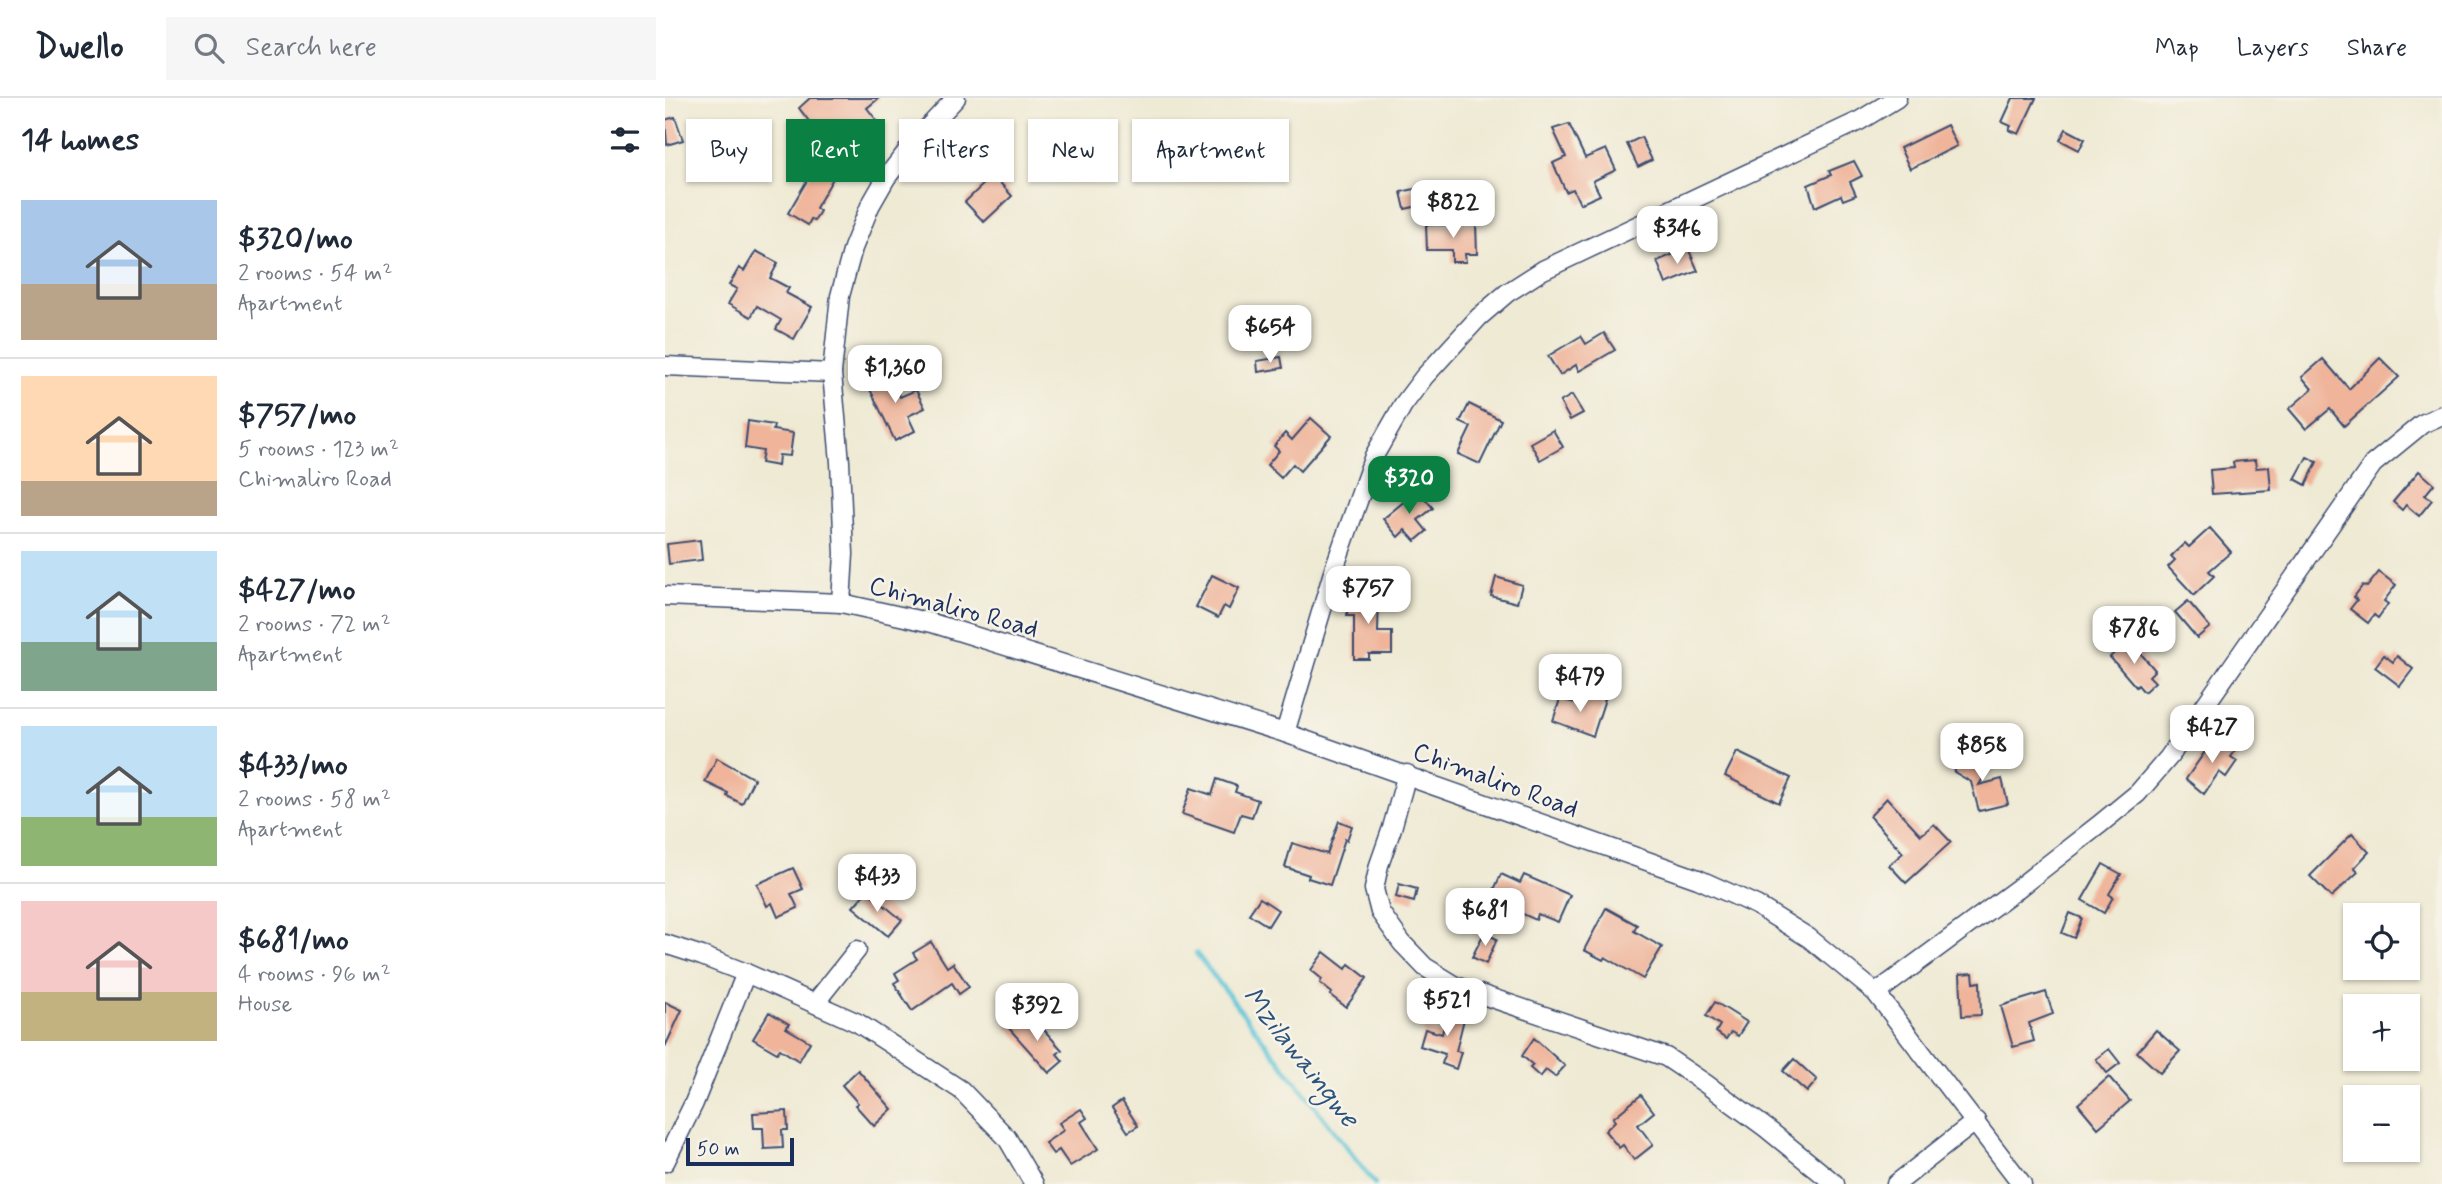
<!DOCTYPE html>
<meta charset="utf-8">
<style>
body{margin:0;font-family:Mynerve,sans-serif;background:#f6f6f7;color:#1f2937;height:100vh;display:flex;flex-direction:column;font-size:26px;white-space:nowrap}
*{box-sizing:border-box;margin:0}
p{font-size:23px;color:#747a83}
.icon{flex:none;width:38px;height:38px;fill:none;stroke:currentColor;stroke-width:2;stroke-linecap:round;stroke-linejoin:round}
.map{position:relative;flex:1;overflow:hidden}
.side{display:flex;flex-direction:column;background:#fff;width:665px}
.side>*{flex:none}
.banner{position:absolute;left:21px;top:21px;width:665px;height:63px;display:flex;gap:14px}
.controls{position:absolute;left:1678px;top:805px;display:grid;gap:14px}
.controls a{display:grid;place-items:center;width:77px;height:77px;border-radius:0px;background:#fff;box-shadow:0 2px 5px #0004;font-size:35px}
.scale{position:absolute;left:21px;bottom:18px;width:108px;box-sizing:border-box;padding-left:7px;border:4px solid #1b2f5e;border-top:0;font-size:19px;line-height:24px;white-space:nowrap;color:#1b2f5e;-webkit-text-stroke:5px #f7f3e8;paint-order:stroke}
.price{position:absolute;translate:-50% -60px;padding:0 16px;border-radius:14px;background:#fff;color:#222;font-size:23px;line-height:46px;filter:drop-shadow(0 2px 4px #0008)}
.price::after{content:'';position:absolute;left:50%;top:42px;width:21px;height:16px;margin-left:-10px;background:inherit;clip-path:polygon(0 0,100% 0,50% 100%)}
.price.on{background:#0b8043;color:#fff}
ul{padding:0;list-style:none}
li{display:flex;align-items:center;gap:21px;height:175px;padding:0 21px}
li+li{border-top:2px solid #e0e1e3}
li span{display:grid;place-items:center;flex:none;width:196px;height:140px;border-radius:0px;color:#555}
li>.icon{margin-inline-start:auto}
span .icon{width:84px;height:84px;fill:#fffc;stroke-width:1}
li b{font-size:30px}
h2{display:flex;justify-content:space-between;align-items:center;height:84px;padding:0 21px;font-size:30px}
.pill{padding:0 24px;border-radius:0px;background:#fff;box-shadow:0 2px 5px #0004;font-size:24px;line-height:63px}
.pill.on{background:#0b8043;color:#fff}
header{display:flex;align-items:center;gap:42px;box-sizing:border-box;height:98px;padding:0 35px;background:#fff;border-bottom:2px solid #e0e1e3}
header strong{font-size:33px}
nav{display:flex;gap:38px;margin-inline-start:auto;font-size:24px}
.search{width:490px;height:63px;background:#f6f6f7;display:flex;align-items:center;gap:18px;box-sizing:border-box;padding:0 24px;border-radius:0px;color:#747a83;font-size:26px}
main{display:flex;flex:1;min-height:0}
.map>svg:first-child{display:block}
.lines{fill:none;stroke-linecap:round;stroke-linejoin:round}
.stream{stroke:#5cc5d8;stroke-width:4.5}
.building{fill:#efb49a}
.minor-casing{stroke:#3b4b70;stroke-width:21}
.minor{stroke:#fff;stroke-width:18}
.labels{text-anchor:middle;stroke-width:5;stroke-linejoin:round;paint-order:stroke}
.street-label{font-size:26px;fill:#1b2f5e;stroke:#f7f3e8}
.water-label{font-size:28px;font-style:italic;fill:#2b547c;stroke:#f7f3e8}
</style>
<header>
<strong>Dwello</strong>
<div class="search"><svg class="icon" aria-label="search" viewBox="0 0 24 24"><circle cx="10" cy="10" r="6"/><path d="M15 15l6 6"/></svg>Search here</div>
<nav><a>Map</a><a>Layers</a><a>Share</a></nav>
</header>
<main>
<section class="side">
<h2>14 homes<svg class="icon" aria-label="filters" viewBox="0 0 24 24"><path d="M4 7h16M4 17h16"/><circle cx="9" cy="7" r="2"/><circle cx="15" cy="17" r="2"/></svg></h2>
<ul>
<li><span style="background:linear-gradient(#a9c7e8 60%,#b9a48a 0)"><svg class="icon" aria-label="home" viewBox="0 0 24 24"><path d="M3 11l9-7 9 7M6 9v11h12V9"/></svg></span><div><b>$320/mo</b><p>2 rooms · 54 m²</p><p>Apartment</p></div></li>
<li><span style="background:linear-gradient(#ffd9b3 75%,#b9a48a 0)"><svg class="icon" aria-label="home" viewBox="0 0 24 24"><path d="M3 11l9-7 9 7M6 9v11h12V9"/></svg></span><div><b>$757/mo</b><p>5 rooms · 123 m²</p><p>Chimaliro Road</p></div></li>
<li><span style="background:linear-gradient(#bfe0f5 65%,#7fa58c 0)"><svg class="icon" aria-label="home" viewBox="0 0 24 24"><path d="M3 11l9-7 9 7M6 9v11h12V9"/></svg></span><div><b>$427/mo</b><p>2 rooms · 72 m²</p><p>Apartment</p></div></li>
<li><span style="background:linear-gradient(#bfe0f5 65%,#8fb573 0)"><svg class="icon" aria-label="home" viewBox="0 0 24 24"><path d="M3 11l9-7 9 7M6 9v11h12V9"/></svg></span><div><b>$433/mo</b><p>2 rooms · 58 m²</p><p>Apartment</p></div></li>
<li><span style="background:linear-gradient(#f6c9c9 65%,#c2b280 0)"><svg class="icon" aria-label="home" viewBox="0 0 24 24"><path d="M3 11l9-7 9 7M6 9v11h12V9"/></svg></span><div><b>$681/mo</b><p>4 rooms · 96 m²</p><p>House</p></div></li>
</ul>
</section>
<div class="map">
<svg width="1777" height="1086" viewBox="0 0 1777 1086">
<rect width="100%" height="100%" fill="#f7f3e8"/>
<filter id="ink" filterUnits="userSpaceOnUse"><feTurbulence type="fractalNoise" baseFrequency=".0143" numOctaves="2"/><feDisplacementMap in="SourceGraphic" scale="14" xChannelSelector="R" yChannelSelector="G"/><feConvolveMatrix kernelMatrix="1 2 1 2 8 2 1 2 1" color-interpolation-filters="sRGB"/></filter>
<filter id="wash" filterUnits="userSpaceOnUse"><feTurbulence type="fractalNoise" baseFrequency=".00686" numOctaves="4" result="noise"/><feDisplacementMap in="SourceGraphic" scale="28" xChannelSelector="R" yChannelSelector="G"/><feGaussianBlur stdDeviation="1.57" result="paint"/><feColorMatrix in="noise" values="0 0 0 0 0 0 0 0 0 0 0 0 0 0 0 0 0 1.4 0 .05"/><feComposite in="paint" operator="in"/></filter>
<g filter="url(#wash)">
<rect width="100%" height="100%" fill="#efead4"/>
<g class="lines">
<path class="stream" d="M531 855 710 1086"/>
</g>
<g id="blocks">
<g class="building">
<path d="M145 0H214L202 10 217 29 202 42 190 27 163 48 134 10Z"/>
<path d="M1348 0H1371L1354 36 1344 32 1346 28 1337 24Z"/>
<path d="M10 19 18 42 2 47 0 22Z"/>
<path d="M904 26 920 60 941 51 951 72 928 83 935 97 915 106 908 91 901 94 888 65 901 59 888 31Z"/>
<path d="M1282 27 1292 48 1245 71 1235 50Z"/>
<path d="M1401 31 1420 41 1414 52 1395 42Z"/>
<path d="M976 39 987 62 973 69 962 46Z"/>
<path d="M1189 63 1197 78 1185 84 1191 97 1178 102 1176 97 1150 109 1143 87 1166 77 1164 73Z"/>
<path d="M151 67 170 77 151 110 155 113 149 123 146 121 143 127 123 115Z"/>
<path d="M328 77 347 98 319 124 300 104Z"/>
<path d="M754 90 758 107 740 111 736 94Z"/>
<path d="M811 126 812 156H800L801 164H787V152H762L761 127Z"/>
<path d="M1023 150 1033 173 1001 186 992 163Z"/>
<path d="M91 153 113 165 105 180 124 190 121 195 147 209 129 241 111 231 116 222 92 208 86 219 63 206 72 191 64 187 74 170 79 173Z"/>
<path d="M939 235 950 252 914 273 911 267 895 277 883 258 916 238 921 246Z"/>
<path d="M616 259 618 270 593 274 592 263Z"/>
<path d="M1715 260 1734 279 1679 328 1665 311 1641 331 1624 311 1647 291 1637 279 1658 261 1684 291Z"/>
<path d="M223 272 235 299 251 292 260 310 243 318 250 333 230 343 201 283Z"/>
<path d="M907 297 918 315 905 322 895 304Z"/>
<path d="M804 306 836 322 815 366 793 356 806 329 795 324Z"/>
<path d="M646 320 666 338 635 373 628 366 616 380 602 367 614 353 609 348 620 335 627 342Z"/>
<path d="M83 323 109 327 108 332 128 335 125 358 114 357 113 368 96 365 98 353 80 350Z"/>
<path d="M888 332 898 349 875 362 865 345Z"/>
<path d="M1642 359 1652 364 1641 387 1630 381Z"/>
<path d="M1590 362 1591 370 1604 369 1606 392 1547 396 1545 372 1569 370 1568 364Z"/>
<path d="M1754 373 1769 386 1760 397 1767 402 1754 418 1741 407 1737 412 1728 404Z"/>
<path d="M753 392 768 410 753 422 762 433 750 443 740 432 733 439 718 421Z"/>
<path d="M1545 430 1566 454 1544 473 1549 478 1529 497 1503 469 1510 462 1506 458 1520 445 1524 449Z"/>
<path d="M35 442 37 462 4 466 2 446Z"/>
<path d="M1714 474 1731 487 1719 503 1723 506 1713 520 1709 517 1703 525 1685 511 1692 502 1689 499 1698 487 1702 489Z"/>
<path d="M547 477 574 490 564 511 559 508 553 520 531 509Z"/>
<path d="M831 479 857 487 852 505 826 498Z"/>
<path d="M683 495 714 496 713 534H727V556H704V561H689V518H682Z"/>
<path d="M1523 503 1545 529 1532 540 1510 514Z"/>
<path d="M1464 542 1490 572 1484 578 1490 584 1479 594 1473 587 1471 589 1445 559Z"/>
<path d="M1719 557 1728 564 1732 558 1748 571 1735 588 1710 569Z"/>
<path d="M922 594 940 601 928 638 888 623 895 601 918 607Z"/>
<path d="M1551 638 1571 652 1566 659 1572 663 1561 679 1554 674 1539 696 1521 681Z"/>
<path d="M1072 654 1126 680 1114 705 1060 678Z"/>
<path d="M1300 654 1325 668 1314 687 1337 681 1343 706 1314 713 1306 684 1289 674Z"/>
<path d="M52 660 89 681 77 706 62 698 63 695 40 684Z"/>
<path d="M552 681 572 688 570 694 593 702 587 719 576 716 569 734 517 716 526 690 547 697Z"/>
<path d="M1222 700 1256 737 1269 726 1286 744 1241 785 1224 767 1238 755 1205 718Z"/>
<path d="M674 723 687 728 682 742 680 741 665 787 643 780 644 777 620 769 627 745 662 756Z"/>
<path d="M1687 736 1704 754 1689 770 1693 774 1666 799 1645 778Z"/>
<path d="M1438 766 1456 776 1444 796 1448 799 1439 815 1417 802Z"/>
<path d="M128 770 138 791 126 796 133 810 113 819 107 805 102 808 92 786Z"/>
<path d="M836 776 855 785 859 777 905 797 893 824 873 816 871 822 825 801Z"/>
<path d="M734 786 752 791 749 804 731 799Z"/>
<path d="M202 793 237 822 223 838 188 809Z"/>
<path d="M595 800 613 812 603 828 584 816Z"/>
<path d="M941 810 972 827 969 833 997 849 978 881 940 859 938 862 919 852Z"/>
<path d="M1405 815 1417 820 1409 840 1397 835Z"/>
<path d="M819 835 832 841 821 866 807 859Z"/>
<path d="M266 844 282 869 288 865 304 889 294 896 287 885 247 913 229 885 234 882 230 875 252 861 248 855Z"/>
<path d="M659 854 681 871 684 866 702 880 681 909 665 897 667 895 655 885 657 881 646 872Z"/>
<path d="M1308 875 1309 885 1315 884 1316 917 1297 918 1295 876Z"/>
<path d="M1381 894 1388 916 1364 925 1369 943 1348 949 1336 908Z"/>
<path d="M0 904 17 912 0 949Z"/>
<path d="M1050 904 1082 924 1073 938 1066 934 1061 941 1051 934 1055 927 1041 918Z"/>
<path d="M784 908 801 913 791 953 796 954 791 971 777 966 780 956 755 948 760 931 777 936Z"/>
<path d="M104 914 124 926 121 930 145 944 134 963 115 951 112 955 88 941Z"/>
<path d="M354 917 364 928 370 922 397 952 392 956 398 963 384 975 342 928Z"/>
<path d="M1491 932 1515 953 1495 975 1472 954Z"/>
<path d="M869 940 900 968 890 979 881 972 875 979 865 970 868 967 857 958Z"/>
<path d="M1444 951 1455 965 1442 975 1431 961Z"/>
<path d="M1129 961 1152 982 1142 994 1118 973Z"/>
<path d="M193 972 227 1011 209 1028 190 1007 193 1005 177 987Z"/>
<path d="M1444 979 1465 1003 1433 1030 1413 1006Z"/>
<path d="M976 997 989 1014 973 1027 988 1047 969 1062 958 1047 954 1050 940 1033 950 1023 948 1020Z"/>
<path d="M457 1003 473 1028 463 1034 447 1010Z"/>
<path d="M416 1011 422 1020 416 1024 433 1051 405 1068 394 1052 388 1056 380 1045 399 1032 394 1025Z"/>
<path d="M122 1013 123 1032H117L118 1050 99 1051 98 1030H89L88 1015Z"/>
</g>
</g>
</g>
<g filter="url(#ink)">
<use href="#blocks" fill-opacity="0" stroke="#3b4b70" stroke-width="2"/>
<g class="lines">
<defs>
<g id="minor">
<path d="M0 268 167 275"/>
<path d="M0 498 176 505 267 525 620 635 1033 781 1091 807 1144 840 1211 895 1357 1086"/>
<path d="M176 505 179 456 175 364 167 275 175 198 188 150 205 108 221 80 251 42 291 0"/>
<path d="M620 635 669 471 709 358 738 307 759 279 814 219 842 195 878 172 1194 23 1232 0"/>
<path d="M742 676 727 730 714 767 709 791 715 814 737 845 760 869 791 888 1001 959 1041 986 1101 1030 1170 1086"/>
<path d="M0 846 37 858 81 875 193 925 296 992 342 1040 369 1086"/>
<path d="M1211 895 1352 791 1435 726 1473 695 1504 659 1708 366 1757 326 1777 317"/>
<path d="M150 905 192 852"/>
<path d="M0 1064 29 1005 81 875"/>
<path d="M1231 1086 1311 1023"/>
</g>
</defs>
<use href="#minor" class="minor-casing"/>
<use href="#minor" class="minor"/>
</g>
</g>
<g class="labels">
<g class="street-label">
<text transform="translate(289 508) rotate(15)" y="9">Chimaliro Road</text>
<text transform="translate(831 681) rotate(20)" y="9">Chimaliro Road</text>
</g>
<g class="water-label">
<text transform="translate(637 958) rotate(52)" y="10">Mzilawaingwe</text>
</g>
</g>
</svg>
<div class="controls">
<a><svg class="icon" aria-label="locate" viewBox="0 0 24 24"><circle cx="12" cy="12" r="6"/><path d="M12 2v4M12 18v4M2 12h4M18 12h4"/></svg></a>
<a>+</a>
<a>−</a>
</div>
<div class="scale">50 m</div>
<b class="price" style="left:788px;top:142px">$822</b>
<b class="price" style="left:1012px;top:168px">$346</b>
<b class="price" style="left:605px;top:267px">$654</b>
<b class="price" style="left:230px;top:307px">$1,360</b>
<b class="price on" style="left:744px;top:418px">$320</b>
<b class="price" style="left:703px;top:528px">$757</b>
<b class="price" style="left:1469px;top:568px">$786</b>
<b class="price" style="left:915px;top:616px">$479</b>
<b class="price" style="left:1547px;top:667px">$427</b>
<b class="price" style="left:1317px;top:685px">$858</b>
<b class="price" style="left:212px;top:816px">$433</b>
<b class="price" style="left:820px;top:850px">$681</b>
<b class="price" style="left:782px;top:940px">$521</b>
<b class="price" style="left:372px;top:945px">$392</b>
<div class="banner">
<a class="pill">Buy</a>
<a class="pill on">Rent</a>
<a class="pill">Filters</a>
<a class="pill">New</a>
<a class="pill">Apartment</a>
</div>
</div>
</main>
